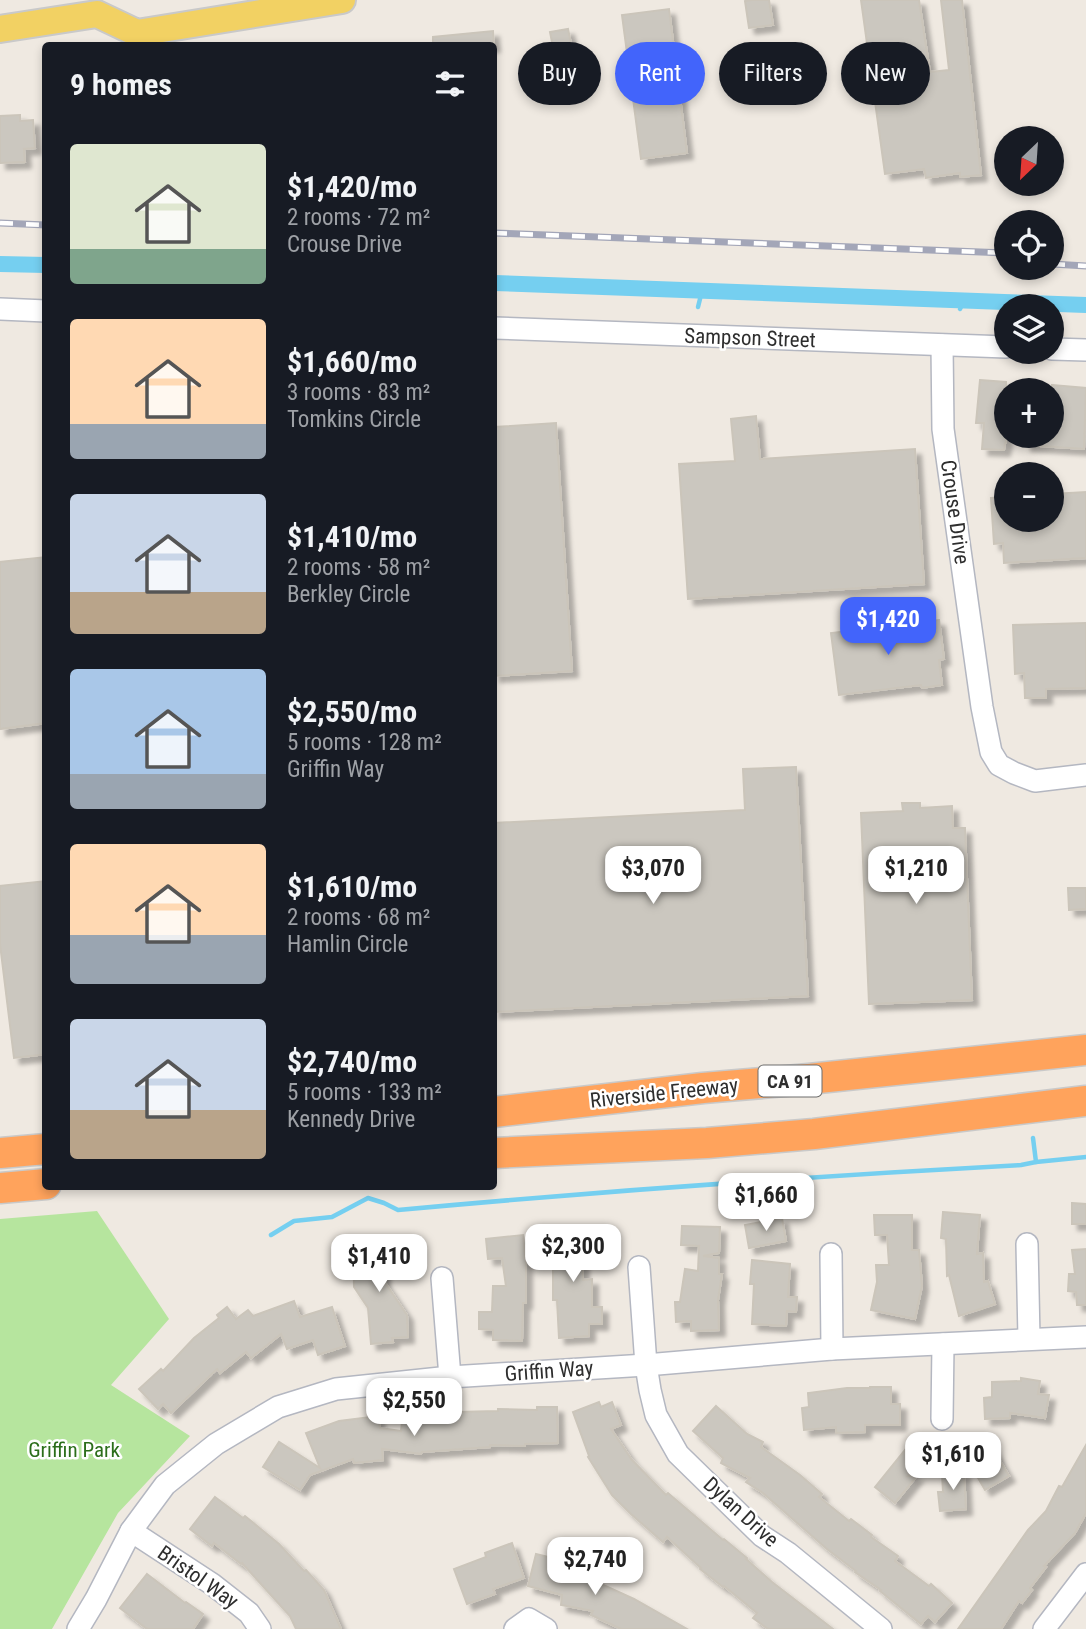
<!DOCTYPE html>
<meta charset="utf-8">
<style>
body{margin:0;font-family:"Roboto Condensed",sans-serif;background:#20242c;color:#f1f3f6;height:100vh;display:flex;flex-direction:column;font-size:26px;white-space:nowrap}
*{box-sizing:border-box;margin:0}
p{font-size:23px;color:#9ea1a6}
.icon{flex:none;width:38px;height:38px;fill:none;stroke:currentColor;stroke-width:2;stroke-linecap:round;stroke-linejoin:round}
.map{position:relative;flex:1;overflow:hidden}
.side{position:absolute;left:42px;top:42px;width:455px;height:1148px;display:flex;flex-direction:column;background:#171b24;border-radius:7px;box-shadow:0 4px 10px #0003}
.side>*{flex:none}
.banner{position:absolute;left:518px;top:42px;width:462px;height:63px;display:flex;gap:14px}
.needle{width:46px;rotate:205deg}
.controls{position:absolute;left:994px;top:126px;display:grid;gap:14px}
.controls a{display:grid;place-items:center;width:70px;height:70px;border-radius:50%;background:#171b24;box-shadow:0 4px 10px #0003;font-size:35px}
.price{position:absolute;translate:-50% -60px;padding:0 16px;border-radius:14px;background:#fff;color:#222;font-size:23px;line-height:46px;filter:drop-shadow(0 2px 4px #0008)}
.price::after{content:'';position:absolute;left:50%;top:42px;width:21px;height:16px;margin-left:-10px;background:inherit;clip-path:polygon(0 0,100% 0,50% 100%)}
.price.on{background:#4264fb;color:#fff}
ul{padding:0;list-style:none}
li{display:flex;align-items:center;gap:21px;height:175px;padding:0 28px}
li span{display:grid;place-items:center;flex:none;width:196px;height:140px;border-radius:7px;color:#555}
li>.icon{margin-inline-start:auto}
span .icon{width:84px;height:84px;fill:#fffc;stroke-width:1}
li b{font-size:30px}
h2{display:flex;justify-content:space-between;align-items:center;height:84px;padding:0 28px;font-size:30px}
.tag{padding:0 24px;border-radius:32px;background:#171b24;box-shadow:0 4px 10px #0003;font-size:24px;line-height:63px}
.tag.on{background:#4264fb;color:#fff}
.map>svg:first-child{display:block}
.green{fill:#b6e59e}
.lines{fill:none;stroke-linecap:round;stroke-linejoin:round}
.stream{stroke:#75cff0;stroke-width:4.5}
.canal{stroke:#75cff0;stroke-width:16}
.building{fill:#cbc7bf;stroke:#cbc5ba;stroke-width:2;filter:url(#shadow)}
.minor-casing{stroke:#b4b7c1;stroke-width:24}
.major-casing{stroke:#c9c9c9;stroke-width:30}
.highway-casing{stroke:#c9c9c9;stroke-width:33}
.minor{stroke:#fff;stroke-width:21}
.major{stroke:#f2d163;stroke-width:26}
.highway{stroke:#ffa35c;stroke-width:30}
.rail-casing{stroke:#a3a6b8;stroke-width:7}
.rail{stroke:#fff;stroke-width:4.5;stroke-dasharray:13;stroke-linecap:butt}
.labels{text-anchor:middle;stroke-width:5;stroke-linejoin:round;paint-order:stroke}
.shield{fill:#fff;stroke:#6d6d6d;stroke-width:2}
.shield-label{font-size:19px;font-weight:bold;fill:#2e2e2e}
.street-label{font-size:21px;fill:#2e2e2e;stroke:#fff}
.park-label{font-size:21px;fill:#2c6e1b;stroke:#fff}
</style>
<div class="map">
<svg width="1086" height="1629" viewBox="0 0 1086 1629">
<defs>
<filter id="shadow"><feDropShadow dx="6" dy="6" stdDeviation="2" flood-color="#0004"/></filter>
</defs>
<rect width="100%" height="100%" fill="#efe9e1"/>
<path class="green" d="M97 1211 169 1319 111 1385 190 1436 118 1513 52 1629H0V1219Z"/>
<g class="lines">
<g class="stream">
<path d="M698 307 702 291"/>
<path d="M960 309 964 301"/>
<path d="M1036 1162 1086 1157"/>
<path d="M271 1235 294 1221 332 1217 368 1198 384 1203 398 1210C605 1191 813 1176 1021 1165L1036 1162 1033 1138"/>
</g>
<g class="canal">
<path d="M0 264 46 265"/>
<path d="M494 283 1086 305"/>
</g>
</g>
<g class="building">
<path d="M752 0H769L773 25 749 28 745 1Z"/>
<path d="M861 0H919L930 72 949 70 941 0H962L981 175 960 177V173L926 178 924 169 885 174Z"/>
<path d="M669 9 687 153 641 159 622 15Z"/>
<path d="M568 29 575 63 557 67 550 32Z"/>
<path d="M493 31 494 46H433V37Z"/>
<path d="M781 49 785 71 753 77 749 56Z"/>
<path d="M20 115V121L33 120 35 148 24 149 25 162 0 163V116Z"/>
<path d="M980 380 1006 382V443H1005L1004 450 982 449 984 423H976Z"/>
<path d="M1052 385 1086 388 1084 449 1025 445V436H1052Z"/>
<path d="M756 416 760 459 915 449 924 584 688 599 679 464 735 461 731 419Z"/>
<path d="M556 423 572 671 494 676V427Z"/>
<path d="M1086 492V558L1004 563 1003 543 994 544 991 498 1006 497V520H1052V494Z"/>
<path d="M46 557V723L0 729V562Z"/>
<path d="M939 620 944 659 939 660 942 685 922 688 921 685 839 695 831 633Z"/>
<path d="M1086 623V688L1046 689V698H1025L1024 673 1015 674 1013 625Z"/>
<path d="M796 767 808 996 494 1012V823L745 810 743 769Z"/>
<path d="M902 803H920V808L952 806 953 828H965L972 1000 869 1004 861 813 903 811Z"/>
<path d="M46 881V1054L14 1058 0 944V886Z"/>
<path d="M1068 888H1086V909L1069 910Z"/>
<path d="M1072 1203 1086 1204V1224H1072Z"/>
<path d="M943 1212 980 1215 977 1254 983 1253 984 1282 988 1281 995 1304 959 1316 949 1275 947 1276 946 1239 941 1238Z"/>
<path d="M874 1215H912V1250H919L922 1286 915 1319 871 1310 877 1282 876 1265H889L887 1235H875Z"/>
<path d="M782 1218 786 1241 749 1248 745 1225Z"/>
<path d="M682 1226 720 1227 719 1253 703 1256 719 1258V1274H722L718 1300 719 1330 691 1331V1321L676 1322 675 1302H680L685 1269 698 1271 699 1246 681 1245Z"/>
<path d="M550 1232 596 1233V1249L583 1248V1280L592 1279V1307H602V1324H589V1336L559 1338 557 1300H553V1262H550Z"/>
<path d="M523 1235 526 1263V1303H523L522 1341 493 1340V1330L479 1329V1312H492L493 1286H506L502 1258 488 1259 486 1239Z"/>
<path d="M396 1246V1263H384V1281L407 1315 408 1337 392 1338 393 1342 371 1344 368 1308 354 1287 353 1247Z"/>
<path d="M1086 1249V1305H1077L1076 1292 1068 1291 1069 1274H1075L1072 1250Z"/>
<path d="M752 1260 790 1264 788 1297H797L796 1312 787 1311 786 1326 752 1324 754 1284H750Z"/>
<path d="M294 1301 300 1317 332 1307 345 1346 318 1355 313 1340 287 1349 281 1334 251 1358 246 1352 220 1373 217 1369 171 1413 163 1404 158 1409 139 1389 161 1369 163 1371 194 1338 219 1318 217 1315 227 1307 236 1319 248 1310 253 1316Z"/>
<path d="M1021 1378 1040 1381 1038 1394 1049 1395 1045 1418 1010 1413V1418L985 1419 984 1398 992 1397V1382L1021 1381Z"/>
<path d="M870 1387H891V1404H900V1425H865V1432L836 1433V1427L804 1430 802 1408 809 1407 808 1393 847 1388H870Z"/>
<path d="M599 1402 601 1407 612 1402 621 1425 611 1429 632 1460 666 1495 668 1493 723 1540 724 1539 747 1558 746 1559 772 1582 833 1629H768L753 1618 757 1613 724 1586 723 1587 700 1569 701 1568 667 1537 663 1542 631 1514 612 1495 588 1457 589 1456 573 1412Z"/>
<path d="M716 1406 747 1434 763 1442 761 1447 800 1475 822 1494 819 1497 849 1521 851 1519 872 1535 871 1537 898 1556 895 1561 929 1586 931 1584 952 1603 935 1622 928 1616 921 1624 880 1591 881 1590 855 1572 856 1571 827 1549 763 1493 746 1482 750 1478 721 1463 723 1458 693 1431Z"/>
<path d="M537 1407H557L558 1443 525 1444V1446L490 1445V1447L422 1452 421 1454 382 1449 383 1460 354 1463 353 1459 310 1475 300 1490 263 1467 279 1442 320 1468 306 1433 339 1421 378 1416 380 1428 401 1431 403 1413 421 1415 456 1412 498 1411V1409L537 1410Z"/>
<path d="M1086 1445V1513L1075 1533 1044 1566 1046 1567 1030 1588 1032 1590 1022 1603 1019 1601 1001 1629H958L1028 1530 1046 1511 1059 1486 1062 1487Z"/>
<path d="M992 1447 1009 1476 985 1490 974 1471H983L975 1456Z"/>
<path d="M905 1450 920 1462 908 1476H917L895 1503 875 1487Z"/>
<path d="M964 1472 966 1509 940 1511 938 1492H943L942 1474Z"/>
<path d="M215 1497 243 1518 245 1516 279 1544 304 1571 306 1570 324 1590 341 1629H296L290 1616 242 1563 241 1564 214 1543 212 1546 190 1529Z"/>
<path d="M512 1543 524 1578 493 1589 495 1594 467 1604 454 1569 486 1557 485 1553Z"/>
<path d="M536 1554 564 1561 562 1566 592 1572 590 1579 634 1599 687 1629H621L591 1615 593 1611 561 1605 562 1595 528 1586Z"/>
<path d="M147 1574 185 1603 186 1602 203 1614 193 1629H147L120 1608Z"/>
</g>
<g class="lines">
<defs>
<g id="minor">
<path d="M0 309 46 311"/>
<path d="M494 328 1006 347"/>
<path d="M942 345 943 429 982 707 991 752 999 765 1014 773 1035 781 1086 775"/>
<path d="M1052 349 1086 350"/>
<path d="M1027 1244 1029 1338"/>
<path d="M831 1254 832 1349"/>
<path d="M639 1267 646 1365 650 1390 656 1415 678 1454 762 1536 788 1553 881 1629"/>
<path d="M442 1278 450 1377"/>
<path d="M942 1419 943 1344"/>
<path d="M131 1531 212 1584 249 1613 260 1629"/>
<path d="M78 1629 96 1599 131 1531 165 1485 216 1444 278 1407 336 1389 450 1377 646 1365 832 1349 1086 1337"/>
<path d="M515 1629 529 1619 546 1629"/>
<path d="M1044 1629 1086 1574"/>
</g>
<path id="major" d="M0 29 97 14 137 33 342 0"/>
<g id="highway">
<path d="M494 1112 703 1088 809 1079 1086 1050"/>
<path d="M0 1153 46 1149"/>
<path d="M494 1153 707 1143 814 1134 1086 1101"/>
<path d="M0 1188 46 1184"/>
</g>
</defs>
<use href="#minor" class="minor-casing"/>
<use href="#major" class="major-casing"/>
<use href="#highway" class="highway-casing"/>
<use href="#minor" class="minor"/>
<use href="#major" class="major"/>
<use href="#highway" class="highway"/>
<defs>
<g id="rail">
<path d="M0 223 46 225"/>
<path d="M494 233 1006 253"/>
<path d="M1052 264 1086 266"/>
</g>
</defs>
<use href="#rail" class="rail-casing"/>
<use href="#rail" class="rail"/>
</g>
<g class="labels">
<rect class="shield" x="758.5" y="1065.5" width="63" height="31" rx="5"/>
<g class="shield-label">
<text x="790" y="1088">CA 91</text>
</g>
<g class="street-label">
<text transform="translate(750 338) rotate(2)" y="7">Sampson Street</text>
<text transform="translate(955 512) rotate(82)" y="7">Crouse Drive</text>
<text transform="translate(664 1093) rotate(-6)" y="7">Riverside Freeway</text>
<text transform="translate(549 1371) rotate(-4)" y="7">Griffin Way</text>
<text transform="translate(741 1512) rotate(42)" y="7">Dylan Drive</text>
<text transform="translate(198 1577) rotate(35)" y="7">Bristol Way</text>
</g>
<g class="park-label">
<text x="74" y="1457">Griffin Park</text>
</g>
</g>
</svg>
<div class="controls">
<a><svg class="needle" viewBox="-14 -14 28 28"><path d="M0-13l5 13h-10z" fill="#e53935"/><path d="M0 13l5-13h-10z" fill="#9ea1a6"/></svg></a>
<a><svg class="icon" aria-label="locate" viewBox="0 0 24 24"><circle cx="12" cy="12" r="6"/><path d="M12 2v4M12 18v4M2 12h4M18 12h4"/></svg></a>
<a><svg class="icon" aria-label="layers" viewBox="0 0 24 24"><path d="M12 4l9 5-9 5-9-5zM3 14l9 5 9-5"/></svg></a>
<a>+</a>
<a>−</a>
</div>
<b class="price on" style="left:888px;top:657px">$1,420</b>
<b class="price" style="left:653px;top:906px">$3,070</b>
<b class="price" style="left:916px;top:906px">$1,210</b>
<b class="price" style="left:766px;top:1233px">$1,660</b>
<b class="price" style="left:573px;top:1284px">$2,300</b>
<b class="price" style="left:379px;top:1294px">$1,410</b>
<b class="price" style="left:414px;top:1438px">$2,550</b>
<b class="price" style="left:953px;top:1492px">$1,610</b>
<b class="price" style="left:595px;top:1597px">$2,740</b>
<div class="banner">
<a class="tag">Buy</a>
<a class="tag on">Rent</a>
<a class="tag">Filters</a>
<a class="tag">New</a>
</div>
<section class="side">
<h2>9 homes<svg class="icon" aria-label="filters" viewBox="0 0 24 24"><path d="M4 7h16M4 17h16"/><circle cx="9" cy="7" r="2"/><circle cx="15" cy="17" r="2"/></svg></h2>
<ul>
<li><span style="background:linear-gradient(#dfe7d0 75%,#7fa58c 0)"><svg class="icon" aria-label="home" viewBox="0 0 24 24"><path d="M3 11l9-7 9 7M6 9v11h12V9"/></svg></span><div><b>$1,420/mo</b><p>2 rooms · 72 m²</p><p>Crouse Drive</p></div></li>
<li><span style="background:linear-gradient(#ffd9b3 75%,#9aa5b1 0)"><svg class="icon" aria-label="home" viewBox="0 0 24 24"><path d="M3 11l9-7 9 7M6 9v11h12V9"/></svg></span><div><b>$1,660/mo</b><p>3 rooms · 83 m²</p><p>Tomkins Circle</p></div></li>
<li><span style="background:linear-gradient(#c9d6e8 70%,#b9a48a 0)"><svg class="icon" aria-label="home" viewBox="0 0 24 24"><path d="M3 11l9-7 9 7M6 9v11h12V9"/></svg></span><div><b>$1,410/mo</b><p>2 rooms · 58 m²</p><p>Berkley Circle</p></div></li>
<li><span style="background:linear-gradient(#a9c7e8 75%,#9aa5b1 0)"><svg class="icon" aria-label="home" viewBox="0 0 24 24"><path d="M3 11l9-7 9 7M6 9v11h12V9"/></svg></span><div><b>$2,550/mo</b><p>5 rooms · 128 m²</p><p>Griffin Way</p></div></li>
<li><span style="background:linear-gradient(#ffd9b3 65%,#9aa5b1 0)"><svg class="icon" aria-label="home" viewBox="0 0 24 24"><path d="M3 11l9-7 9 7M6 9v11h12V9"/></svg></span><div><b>$1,610/mo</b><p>2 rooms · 68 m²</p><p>Hamlin Circle</p></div></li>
<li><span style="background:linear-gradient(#c9d6e8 65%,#b9a48a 0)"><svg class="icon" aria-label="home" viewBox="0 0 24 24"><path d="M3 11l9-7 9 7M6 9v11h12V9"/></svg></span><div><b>$2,740/mo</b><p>5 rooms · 133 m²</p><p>Kennedy Drive</p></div></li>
</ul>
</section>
</div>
